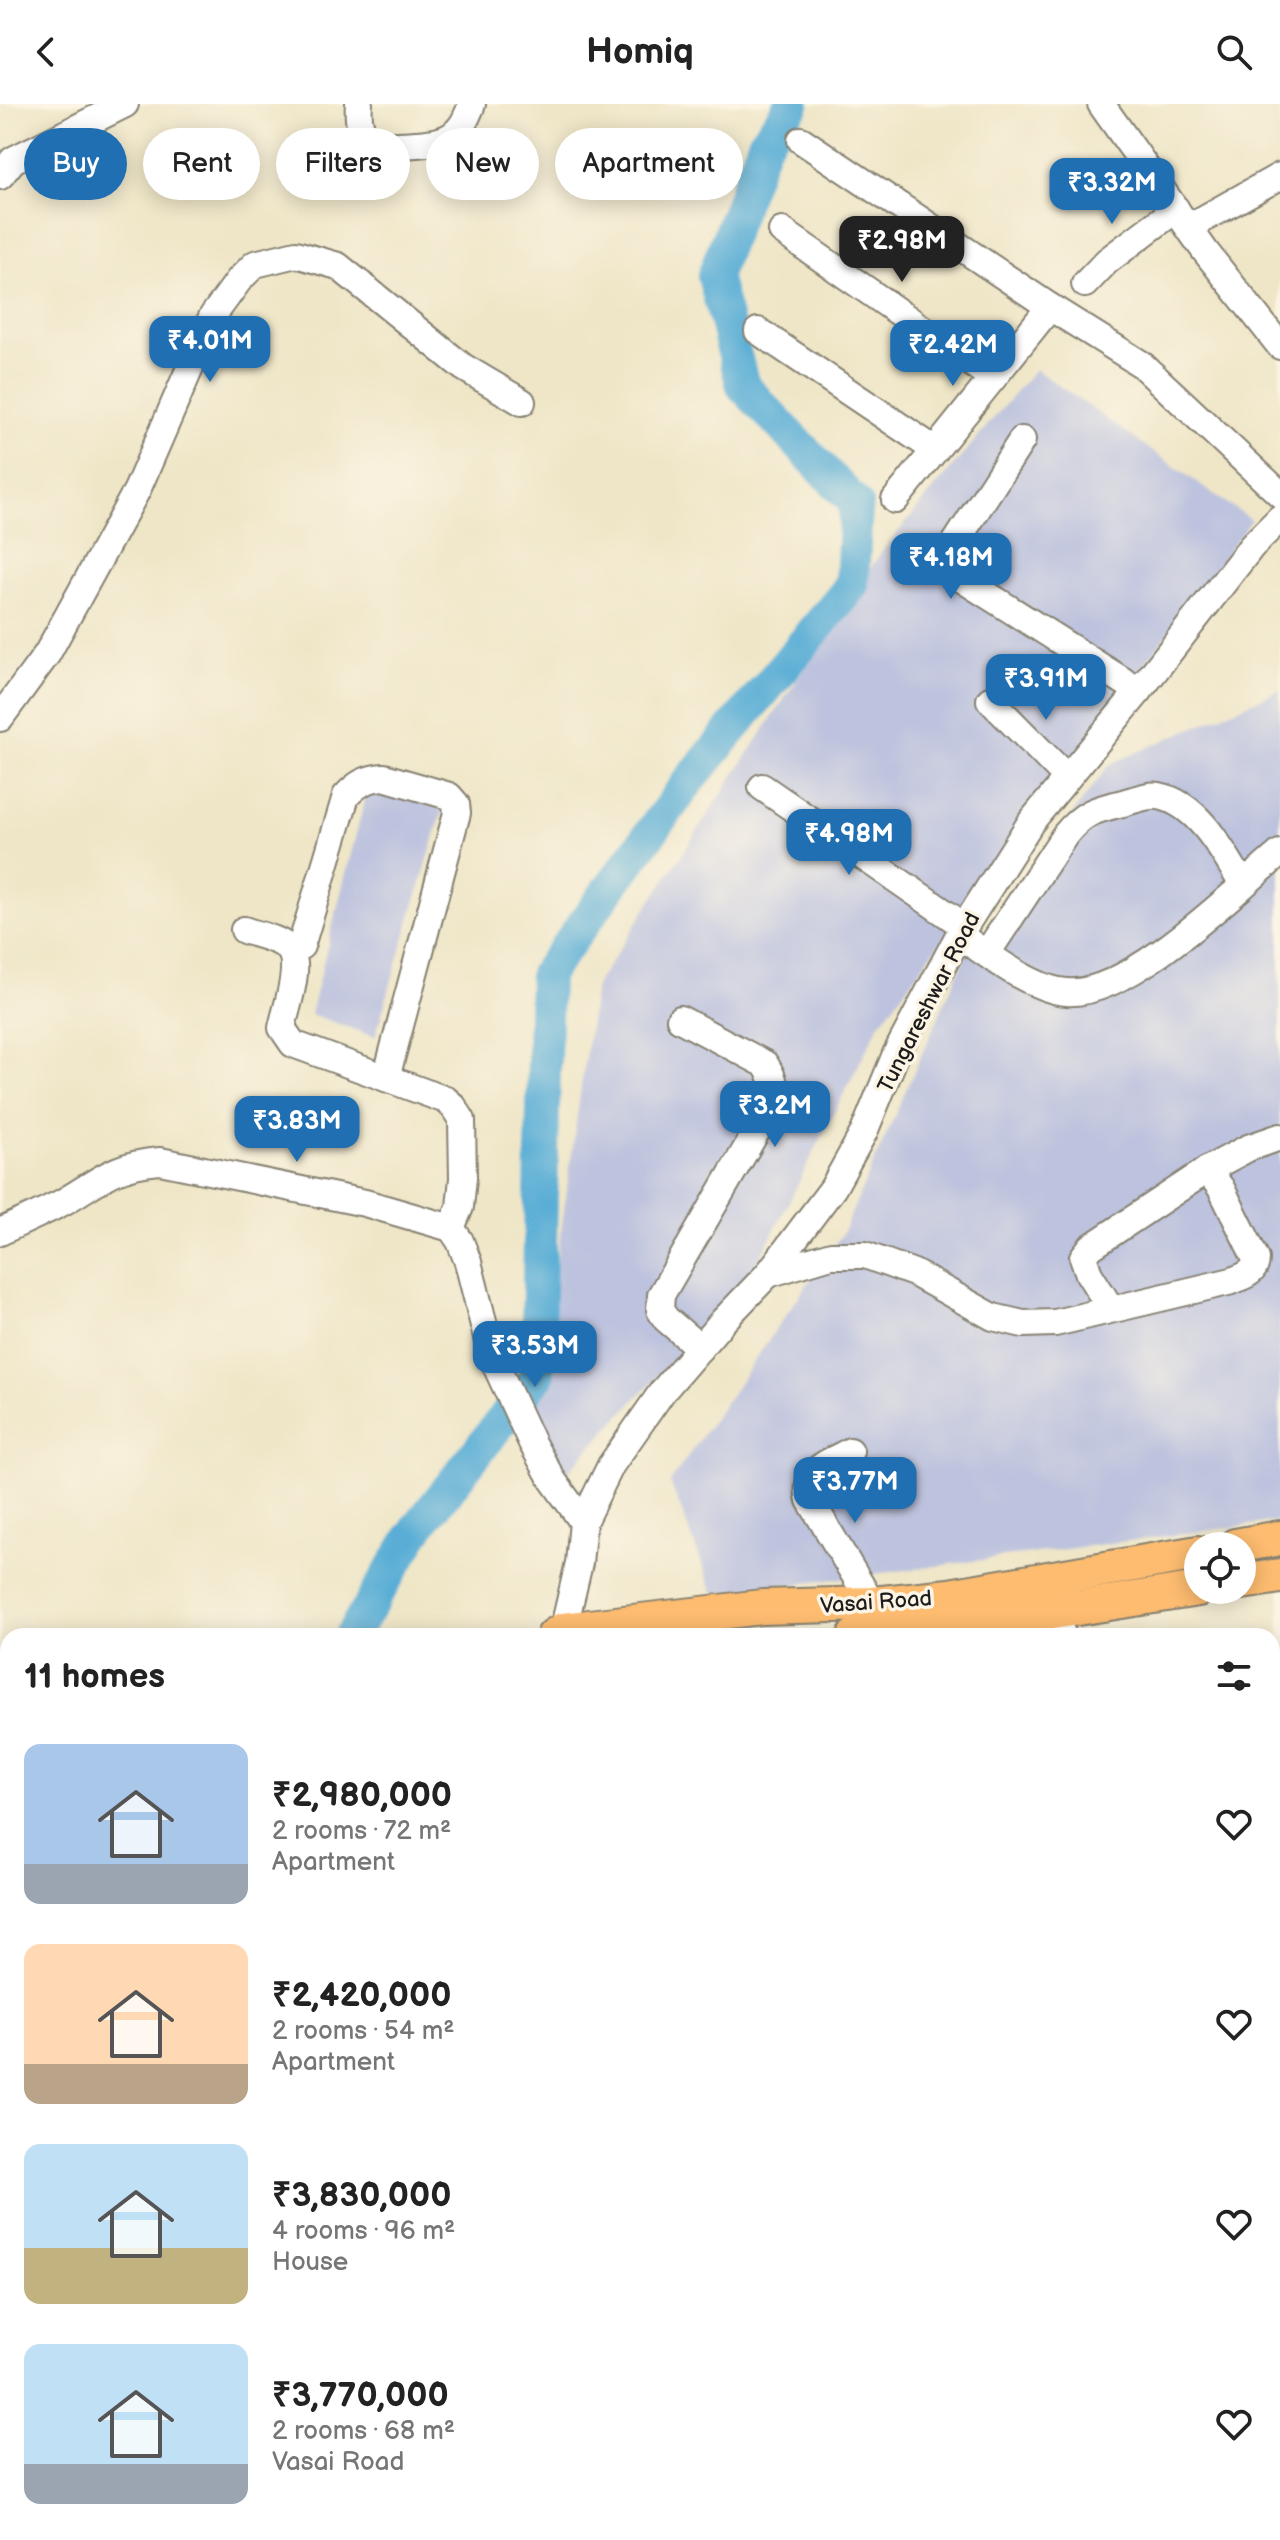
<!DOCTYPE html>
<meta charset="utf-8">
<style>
body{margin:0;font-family:"Balsamiq Sans",sans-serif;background:#f6f6f6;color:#222;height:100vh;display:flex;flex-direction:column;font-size:30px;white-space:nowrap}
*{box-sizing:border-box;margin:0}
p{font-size:26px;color:#767676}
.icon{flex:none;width:44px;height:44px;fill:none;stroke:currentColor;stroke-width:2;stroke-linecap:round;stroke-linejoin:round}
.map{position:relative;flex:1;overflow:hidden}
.details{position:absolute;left:0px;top:1524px;width:1280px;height:912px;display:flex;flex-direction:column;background:#fff;border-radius:24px 24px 0 0;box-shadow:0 4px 20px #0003}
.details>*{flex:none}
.guide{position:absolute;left:24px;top:24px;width:800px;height:72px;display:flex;gap:16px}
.buttons{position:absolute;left:1184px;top:1428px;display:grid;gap:16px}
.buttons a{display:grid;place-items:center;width:72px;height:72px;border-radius:50%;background:#fff;box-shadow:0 4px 20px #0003;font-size:40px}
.price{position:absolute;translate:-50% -68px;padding:0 18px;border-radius:16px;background:#1f6fb2;color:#fff;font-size:26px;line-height:52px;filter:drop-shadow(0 2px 4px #0008)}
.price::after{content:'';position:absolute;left:50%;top:48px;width:24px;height:18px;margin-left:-12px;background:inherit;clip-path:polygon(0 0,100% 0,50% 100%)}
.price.active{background:#222;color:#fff}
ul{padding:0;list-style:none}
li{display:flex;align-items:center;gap:24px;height:200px;padding:0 24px}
li span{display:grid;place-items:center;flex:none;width:224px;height:160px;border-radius:16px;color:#555}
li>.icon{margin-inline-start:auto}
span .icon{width:96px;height:96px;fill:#fffc;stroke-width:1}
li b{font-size:34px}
h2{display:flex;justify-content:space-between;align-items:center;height:96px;padding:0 24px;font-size:34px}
.pill{padding:0 28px;border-radius:36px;background:#fff;box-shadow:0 4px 20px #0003;font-size:28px;line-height:72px}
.pill.active{background:#1f6fb2;color:#fff}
header{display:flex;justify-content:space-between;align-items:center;height:104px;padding:0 24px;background:#fff;font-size:36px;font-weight:700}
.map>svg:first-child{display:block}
.industrial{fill:#bdc3de}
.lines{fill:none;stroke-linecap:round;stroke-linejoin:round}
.river{stroke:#5aaed6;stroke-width:34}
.minor-casing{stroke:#868172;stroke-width:30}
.major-casing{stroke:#868172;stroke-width:38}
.minor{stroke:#fff;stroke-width:26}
.major{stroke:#fdbc6f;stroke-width:34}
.labels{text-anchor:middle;stroke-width:7;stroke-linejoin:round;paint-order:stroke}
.street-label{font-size:22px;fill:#1c1c1c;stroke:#fcf5e5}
</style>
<header><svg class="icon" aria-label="back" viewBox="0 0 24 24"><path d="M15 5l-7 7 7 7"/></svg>Homiq<svg class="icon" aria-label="search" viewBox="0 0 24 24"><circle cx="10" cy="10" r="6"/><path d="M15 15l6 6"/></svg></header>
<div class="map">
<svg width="1280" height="2436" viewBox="0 0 1280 2436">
<rect width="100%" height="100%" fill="#fcf5e5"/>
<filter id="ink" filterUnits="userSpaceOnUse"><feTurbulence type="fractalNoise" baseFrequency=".0125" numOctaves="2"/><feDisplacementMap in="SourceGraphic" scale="16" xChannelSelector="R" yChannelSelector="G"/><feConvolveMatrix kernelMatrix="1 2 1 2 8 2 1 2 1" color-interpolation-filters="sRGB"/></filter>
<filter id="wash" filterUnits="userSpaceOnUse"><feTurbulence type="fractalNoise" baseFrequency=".006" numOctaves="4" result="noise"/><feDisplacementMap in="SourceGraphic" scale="32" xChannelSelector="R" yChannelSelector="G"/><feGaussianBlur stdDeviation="1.8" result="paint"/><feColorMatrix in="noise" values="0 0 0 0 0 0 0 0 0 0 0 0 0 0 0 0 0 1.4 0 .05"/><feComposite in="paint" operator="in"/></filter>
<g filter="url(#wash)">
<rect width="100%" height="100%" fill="#efe6c7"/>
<g class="industrial">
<path d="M1035 265 1251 416 879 921 751 1172 559 1377 536 1308 595 882 882 447Z"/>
<path d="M1280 586V1417L714 1491 670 1378 842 1130 965 853 1110 660Z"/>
<path d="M368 683 443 705 375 933 310 910Z"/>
</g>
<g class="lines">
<g class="river">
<path d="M351 1532 418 1423 537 1272 546 870 689 677 852 481 856 400 743 282 714 172 764 39 793 0"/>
<path d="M0 1862 8 1856"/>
</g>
</g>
</g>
<g filter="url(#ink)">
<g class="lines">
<defs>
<g id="minor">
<path d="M359 0C355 45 382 43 416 40 430 39 447 38 457 27 464 21 469 8 472 0"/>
<path d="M1101 0 1205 147 1280 242"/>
<path d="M801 36 1050 203 1141 260 1280 390"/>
<path d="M0 72 13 56 125 0"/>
<path d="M1189 123 1280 72"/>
<path d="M782 127 993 274"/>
<path d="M1085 180 1107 157 1176 105"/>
<path d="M758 227 935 346"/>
<path d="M1022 336 950 447 948 452 949 460 956 471 1139 587"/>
<path d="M895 396 1050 203"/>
<path d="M990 596 1067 674"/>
<path d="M0 614 47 550 137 386 212 213 239 176 255 160 296 150 338 162 463 263 522 298"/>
<path d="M762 683 964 822"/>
<path d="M244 826C257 831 277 834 287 843 304 858 286 903 282 924L293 940 446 996 453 1002 462 1016 463 1074 460 1103 451 1124"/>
<path d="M959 831C987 850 1033 886 1067 888 1128 893 1234 788 1280 749"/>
<path d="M301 842 346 692C357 680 367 674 384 673L449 692 456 700 457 709 386 974"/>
<path d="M987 849 1065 731C1084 708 1094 706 1123 699 1134 696 1148 690 1159 692 1199 700 1224 749 1243 781"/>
<path d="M680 915 765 960C774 974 777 983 773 999L661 1191 660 1206 666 1215 700 1244"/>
<path d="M0 1128C21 1118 42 1109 63 1098 101 1076 113 1061 160 1057L365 1099 451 1124 460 1137 468 1158 492 1253 532 1339 552 1375 583 1418"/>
<path d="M768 1170 831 1151H865L914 1169 993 1213 1023 1220 1055 1219 1232 1177C1244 1172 1256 1169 1256 1155L1221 1084 1207 1066 1248 1044 1280 1033"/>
<path d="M1111 1205 1089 1170 1083 1153 1091 1143 1207 1066"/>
<path d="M850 1347C827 1360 802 1365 810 1396L872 1500"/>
<path d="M1052 1508 1063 1532"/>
<path d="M562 1532 579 1459 583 1418 611 1361 662 1288 722 1218 768 1170 833 1084 864 1028 896 950 959 831 1031 718 1139 587 1252 442 1280 414"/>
<path d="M1272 1584H1280"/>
<path d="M0 2219 8 2210"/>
<path d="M0 2359 8 2357"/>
<path d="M464 2436 470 2428"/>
</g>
<g id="major">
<path d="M1235 1442 1280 1434"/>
<path d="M1242 1478 1280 1472"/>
<path d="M554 1532 563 1526 762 1503 872 1500 949 1492 1198 1449"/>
<path d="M855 1532 1052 1508 1198 1485"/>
<path d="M0 1903 8 1896"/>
<path d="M0 1948 8 1942"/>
</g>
</defs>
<use href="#minor" class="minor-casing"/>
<use href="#major" class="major-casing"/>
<use href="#minor" class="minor"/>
<use href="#major" class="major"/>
</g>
</g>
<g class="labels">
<g class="street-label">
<text transform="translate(928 898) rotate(-63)" y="8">Tungareshwar Road</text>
<text transform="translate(876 1497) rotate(-4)" y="8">Vasai Road</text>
</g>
</g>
</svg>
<div class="buttons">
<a><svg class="icon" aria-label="locate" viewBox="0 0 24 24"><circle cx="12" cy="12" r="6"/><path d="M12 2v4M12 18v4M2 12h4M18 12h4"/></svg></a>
</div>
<b class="price" style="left:1112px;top:122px">₹3.32M</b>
<b class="price active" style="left:902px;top:180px">₹2.98M</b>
<b class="price" style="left:210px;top:280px">₹4.01M</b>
<b class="price" style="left:953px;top:284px">₹2.42M</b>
<b class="price" style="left:951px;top:497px">₹4.18M</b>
<b class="price" style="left:1046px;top:618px">₹3.91M</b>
<b class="price" style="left:849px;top:773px">₹4.98M</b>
<b class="price" style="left:775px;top:1045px">₹3.2M</b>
<b class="price" style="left:297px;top:1060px">₹3.83M</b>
<b class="price" style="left:535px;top:1285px">₹3.53M</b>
<b class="price" style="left:855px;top:1421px">₹3.77M</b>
<div class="guide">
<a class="pill active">Buy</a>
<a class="pill">Rent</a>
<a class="pill">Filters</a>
<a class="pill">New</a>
<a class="pill">Apartment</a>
</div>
<section class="details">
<h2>11 homes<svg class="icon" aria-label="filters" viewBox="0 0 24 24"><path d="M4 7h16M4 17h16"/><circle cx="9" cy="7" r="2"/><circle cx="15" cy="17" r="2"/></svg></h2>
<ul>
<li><span style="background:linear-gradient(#a9c7e8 75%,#9aa5b1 0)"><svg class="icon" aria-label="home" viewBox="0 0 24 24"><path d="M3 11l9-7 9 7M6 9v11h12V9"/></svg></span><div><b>₹2,980,000</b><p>2 rooms · 72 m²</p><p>Apartment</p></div><svg class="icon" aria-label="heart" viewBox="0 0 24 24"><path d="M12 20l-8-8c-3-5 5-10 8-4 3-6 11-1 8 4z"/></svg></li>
<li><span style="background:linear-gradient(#ffd9b3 75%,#b9a48a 0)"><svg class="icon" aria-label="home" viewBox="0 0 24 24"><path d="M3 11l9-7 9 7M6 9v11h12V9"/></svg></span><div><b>₹2,420,000</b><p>2 rooms · 54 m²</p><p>Apartment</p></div><svg class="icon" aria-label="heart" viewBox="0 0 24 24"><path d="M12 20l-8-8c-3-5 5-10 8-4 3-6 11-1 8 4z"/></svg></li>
<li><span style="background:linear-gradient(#bfe0f5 65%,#c2b280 0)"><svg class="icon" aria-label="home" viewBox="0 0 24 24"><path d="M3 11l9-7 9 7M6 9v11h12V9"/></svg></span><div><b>₹3,830,000</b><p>4 rooms · 96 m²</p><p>House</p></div><svg class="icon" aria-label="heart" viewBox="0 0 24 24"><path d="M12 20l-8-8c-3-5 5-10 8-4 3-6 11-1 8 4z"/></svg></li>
<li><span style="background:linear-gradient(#bfe0f5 75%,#9aa5b1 0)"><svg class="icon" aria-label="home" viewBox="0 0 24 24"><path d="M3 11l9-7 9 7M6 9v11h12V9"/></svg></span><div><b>₹3,770,000</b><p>2 rooms · 68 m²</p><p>Vasai Road</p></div><svg class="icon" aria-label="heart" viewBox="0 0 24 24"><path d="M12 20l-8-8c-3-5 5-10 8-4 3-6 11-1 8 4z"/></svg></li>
</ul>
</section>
</div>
